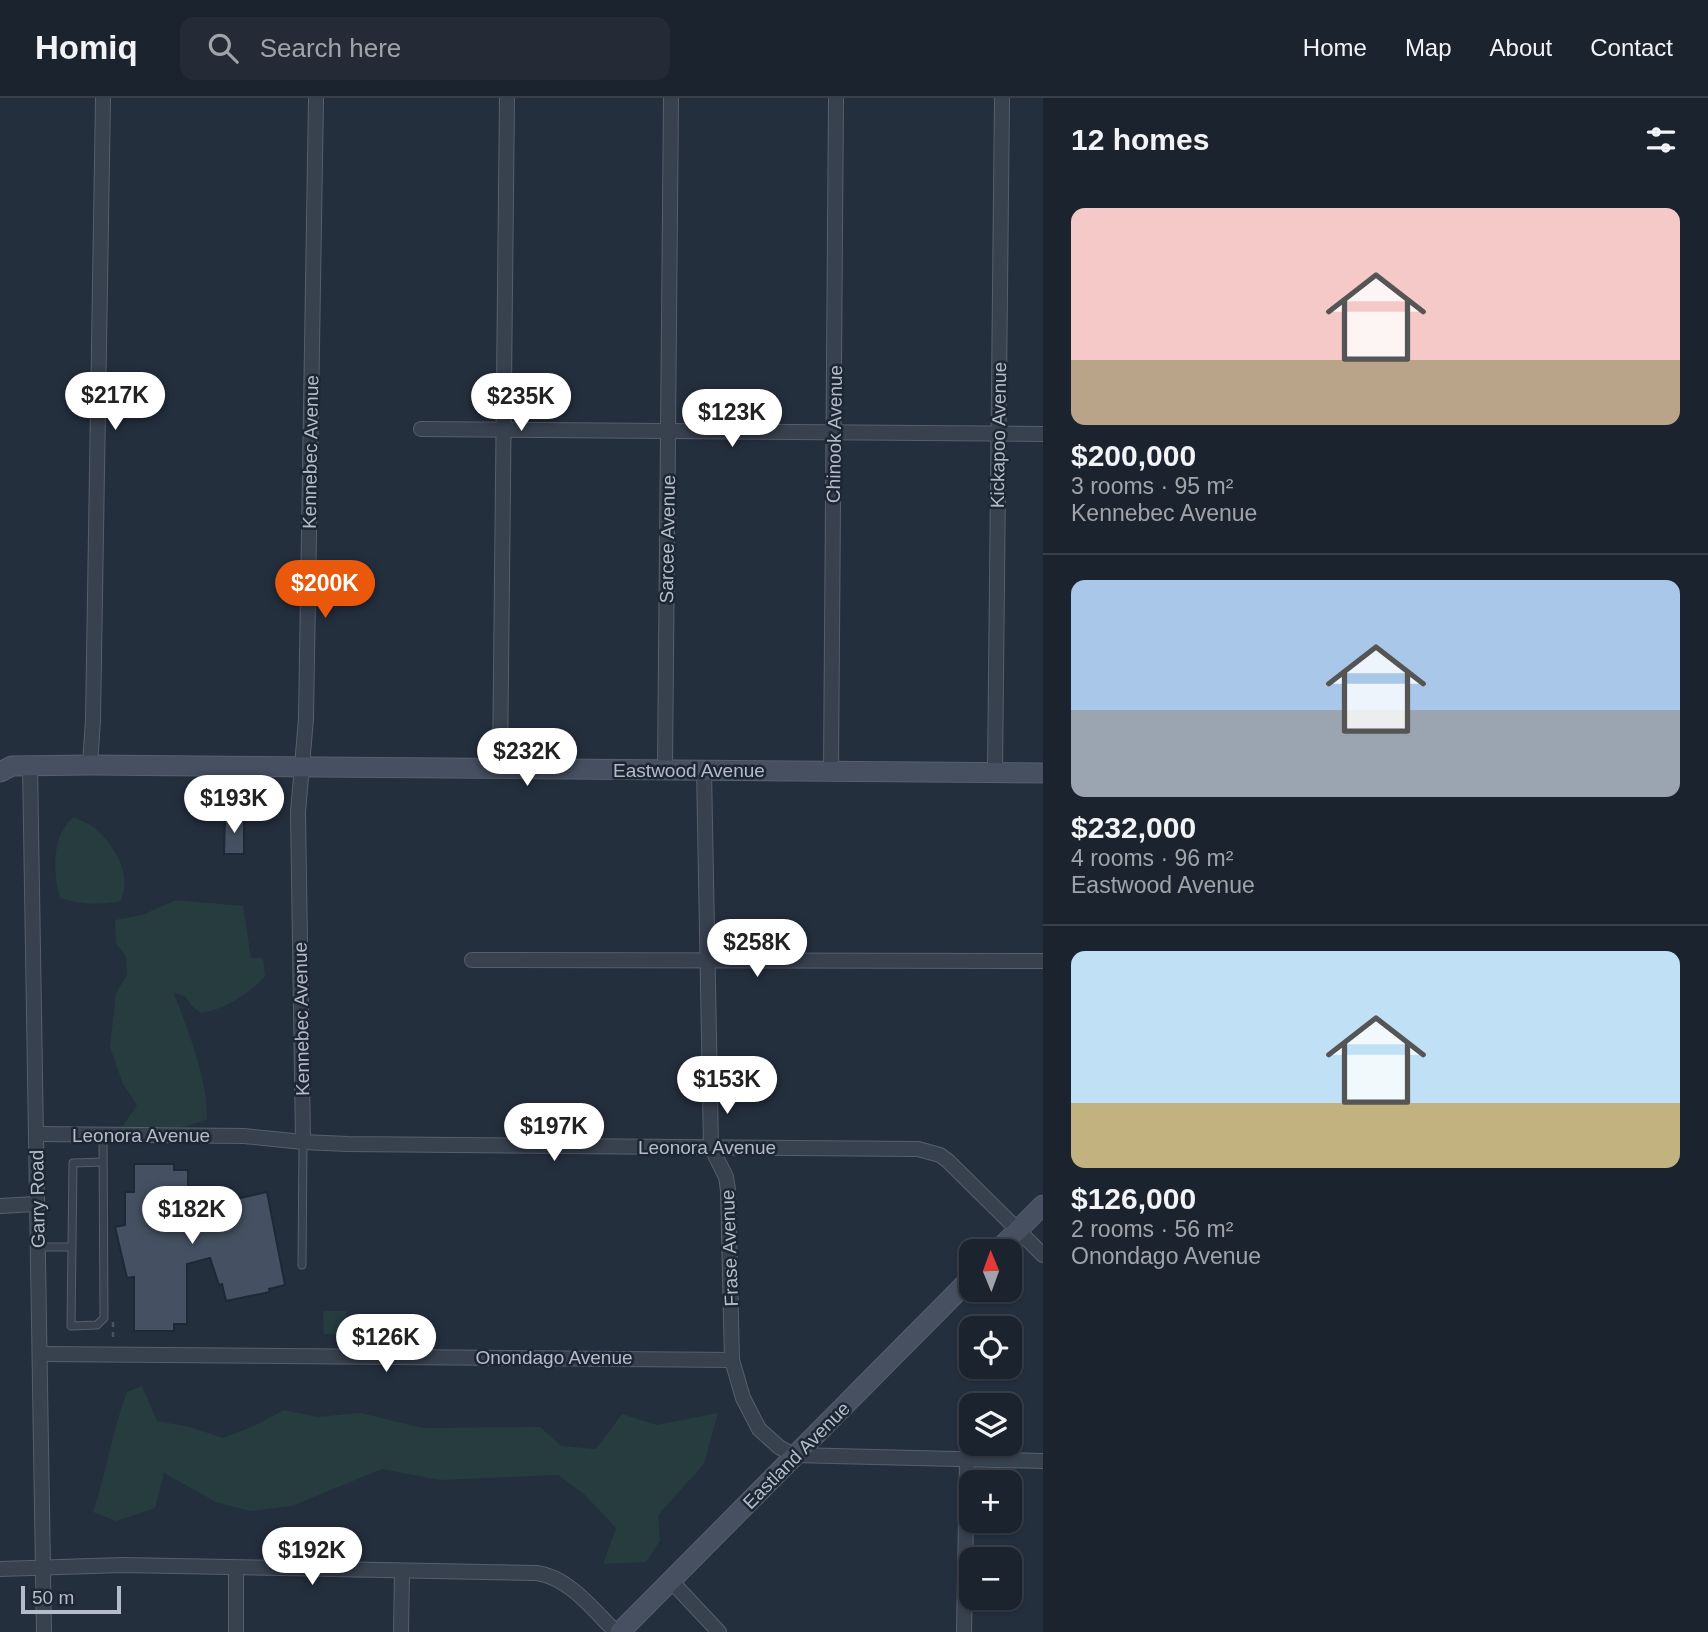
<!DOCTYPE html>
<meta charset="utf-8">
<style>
body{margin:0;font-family:Arial,sans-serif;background:#242b36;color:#f1f3f6;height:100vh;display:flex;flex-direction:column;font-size:26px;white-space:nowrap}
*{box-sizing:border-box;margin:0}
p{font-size:23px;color:#a0a4aa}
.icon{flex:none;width:38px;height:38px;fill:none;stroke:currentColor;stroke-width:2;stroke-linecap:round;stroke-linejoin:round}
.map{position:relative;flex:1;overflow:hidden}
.details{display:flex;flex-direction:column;background:#1b232e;width:665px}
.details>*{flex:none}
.needle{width:46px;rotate:359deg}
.fabs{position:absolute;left:959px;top:1141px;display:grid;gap:14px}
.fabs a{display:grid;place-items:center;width:63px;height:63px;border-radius:14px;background:#1b232e;box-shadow:0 2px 5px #0004,0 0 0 2px #39404a;font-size:35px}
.scale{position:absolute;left:21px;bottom:18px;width:100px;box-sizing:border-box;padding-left:7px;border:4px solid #b4bcc9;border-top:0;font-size:19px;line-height:24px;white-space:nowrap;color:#b4bcc9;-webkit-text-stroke:5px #1d2633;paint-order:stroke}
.price{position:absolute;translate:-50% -60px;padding:0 16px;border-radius:24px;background:#fff;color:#222;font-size:23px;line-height:46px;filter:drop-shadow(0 2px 4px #0008)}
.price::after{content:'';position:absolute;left:50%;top:42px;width:21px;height:16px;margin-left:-10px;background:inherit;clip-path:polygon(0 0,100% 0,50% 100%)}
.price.selected{background:#ea580c;color:#fff}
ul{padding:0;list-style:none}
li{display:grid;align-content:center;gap:14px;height:371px;padding:0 28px}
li+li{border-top:2px solid #39404a}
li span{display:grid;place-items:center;height:217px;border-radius:14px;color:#555}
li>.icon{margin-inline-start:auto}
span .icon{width:126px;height:126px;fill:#fffc;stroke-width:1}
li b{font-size:30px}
h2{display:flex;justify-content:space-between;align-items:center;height:84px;padding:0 28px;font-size:30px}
header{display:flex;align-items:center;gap:42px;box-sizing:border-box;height:98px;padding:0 35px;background:#1b232e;border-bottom:2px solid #39404a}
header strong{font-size:33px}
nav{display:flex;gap:38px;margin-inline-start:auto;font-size:24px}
.search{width:490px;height:63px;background:#242b36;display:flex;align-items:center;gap:18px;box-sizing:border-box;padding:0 24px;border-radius:14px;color:#a0a4aa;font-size:26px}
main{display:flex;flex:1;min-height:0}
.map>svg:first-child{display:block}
.green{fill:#263c3f}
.building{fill:#455162;stroke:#1f2835;stroke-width:2}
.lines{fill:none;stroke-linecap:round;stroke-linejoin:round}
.lane-casing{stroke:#565f6c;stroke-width:9}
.street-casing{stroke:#565f6c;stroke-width:16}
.secondary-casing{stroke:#565f6c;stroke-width:21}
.path{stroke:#44595c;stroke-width:2.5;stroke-dasharray:5 5;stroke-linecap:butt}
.lane{stroke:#38414e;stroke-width:7}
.street{stroke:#38414e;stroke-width:14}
.secondary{stroke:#465061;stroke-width:19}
.labels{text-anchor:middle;stroke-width:5;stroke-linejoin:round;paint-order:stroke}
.street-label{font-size:19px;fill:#b4bcc9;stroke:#1d2633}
</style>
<header>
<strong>Homiq</strong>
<div class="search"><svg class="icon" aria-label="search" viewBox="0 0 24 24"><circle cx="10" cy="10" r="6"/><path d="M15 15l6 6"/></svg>Search here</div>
<nav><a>Home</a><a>Map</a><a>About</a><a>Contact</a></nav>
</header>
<main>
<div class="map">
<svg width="1043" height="1534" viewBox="0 0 1043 1534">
<rect width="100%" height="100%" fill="#242f3e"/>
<g class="green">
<path d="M74 719C82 723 92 727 98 733 116 750 133 779 120 803 98 807 81 807 60 800 53 774 51 737 74 719Z"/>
<path d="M176 802 243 808 251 860H263L265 878C249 896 224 912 201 915L192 908 185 898 174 895C189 937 207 977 207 1022L182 1029H122L137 1007 123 986 110 949 116 895 127 877 126 859 116 845 115 822 142 817Z"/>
<path d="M323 1213H346V1236H324Z"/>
<path d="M142 1288 157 1323 190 1329 223 1340 254 1328 284 1312 317 1319 361 1315 422 1330 540 1329 561 1348 596 1351 622 1316 657 1327 718 1315 704 1366 658 1417 660 1443 646 1464 603 1466 616 1430 584 1396 558 1377 440 1382 382 1371 292 1408 250 1413 216 1404 164 1375 155 1410 116 1423 93 1414C107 1374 112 1333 127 1294Z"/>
</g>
<g class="building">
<path d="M225 718H244V756H224Z"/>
<path d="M134 1066H174V1072H188V1112L267 1094 285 1187 269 1191 270 1194 226 1203 222 1186 219 1187 210 1160 187 1166V1226H174V1233H134V1179L127 1180 115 1129 125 1127V1094H134Z"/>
</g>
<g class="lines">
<defs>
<g id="lane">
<path d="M103 1037 104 1220 97 1227 71 1228 73 1065 103 1064"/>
<path d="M38 1149H71"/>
<path d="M302 1167 303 1044"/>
</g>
<g id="street">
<path d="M421 331 1043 336"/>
<path d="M30 667 44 1534"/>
<path d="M90 667 93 622 103 0"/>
<path d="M500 670 507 0"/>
<path d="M665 672 671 0"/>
<path d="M704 672 711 1049 726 1079 728 1092 732 1262 743 1300 759 1331 779 1349 793 1357 1043 1363"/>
<path d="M831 672 836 0"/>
<path d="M995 675 1002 0"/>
<path d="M472 862 1043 863"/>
<path d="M36 1036 244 1038 303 1044 348 1046 918 1051 940 1057 948 1063 1043 1157"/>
<path d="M303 1044 298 714 306 621 316 0"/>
<path d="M0 1108 35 1106"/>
<path d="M41 1256 732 1262"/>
<path d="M236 1470V1534"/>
<path d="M0 1471 122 1467 537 1475C570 1480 593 1512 616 1534"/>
<path d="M672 1484 719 1534"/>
<path d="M401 1534 402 1474"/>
<path d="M964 1534 967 1363"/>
</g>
<g id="secondary">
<path d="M0 674 12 668 90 667 1043 675"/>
<path d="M997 1153 1043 1107"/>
<path d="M620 1534 971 1180"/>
</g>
</defs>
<use href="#lane" class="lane-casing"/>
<use href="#street" class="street-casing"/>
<use href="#secondary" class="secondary-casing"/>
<path class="path" d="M113 1224V1242"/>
<use href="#lane" class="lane"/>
<use href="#street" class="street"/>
<use href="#secondary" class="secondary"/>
</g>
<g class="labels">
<g class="street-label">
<text transform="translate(834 336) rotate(-89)" y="7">Chinook Avenue</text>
<text transform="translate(998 337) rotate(-89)" y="7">Kickapoo Avenue</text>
<text transform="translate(310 354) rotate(-89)" y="7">Kennebec Avenue</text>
<text transform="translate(667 441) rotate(-89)" y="7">Sarcee Avenue</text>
<text x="689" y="679">Eastwood Avenue</text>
<text transform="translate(301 921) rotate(-91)" y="7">Kennebec Avenue</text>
<text x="141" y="1044">Leonora Avenue</text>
<text x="707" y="1056">Leonora Avenue</text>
<text transform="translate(37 1101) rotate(-91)" y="7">Garry Road</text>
<text transform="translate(729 1150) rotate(-92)" y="7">Frase Avenue</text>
<text x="554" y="1266">Onondago Avenue</text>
<text transform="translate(796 1357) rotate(-45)" y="7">Eastland Avenue</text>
</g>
</g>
</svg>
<div class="fabs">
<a><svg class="needle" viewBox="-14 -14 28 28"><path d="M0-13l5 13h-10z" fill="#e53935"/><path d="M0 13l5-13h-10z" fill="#a0a4aa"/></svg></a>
<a><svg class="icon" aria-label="locate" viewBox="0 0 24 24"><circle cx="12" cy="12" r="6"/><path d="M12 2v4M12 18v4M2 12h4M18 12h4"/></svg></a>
<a><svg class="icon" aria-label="layers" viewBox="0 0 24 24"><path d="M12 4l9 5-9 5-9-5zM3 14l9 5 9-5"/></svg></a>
<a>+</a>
<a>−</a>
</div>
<div class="scale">50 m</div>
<b class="price" style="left:115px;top:334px">$217K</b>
<b class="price" style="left:521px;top:335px">$235K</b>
<b class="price" style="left:732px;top:351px">$123K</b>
<b class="price selected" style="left:325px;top:522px">$200K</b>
<b class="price" style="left:527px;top:690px">$232K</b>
<b class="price" style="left:234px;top:737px">$193K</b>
<b class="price" style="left:757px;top:881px">$258K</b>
<b class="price" style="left:727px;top:1018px">$153K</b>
<b class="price" style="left:554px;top:1065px">$197K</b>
<b class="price" style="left:192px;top:1148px">$182K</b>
<b class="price" style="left:386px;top:1276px">$126K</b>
<b class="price" style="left:312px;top:1489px">$192K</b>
</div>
<section class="details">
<h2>12 homes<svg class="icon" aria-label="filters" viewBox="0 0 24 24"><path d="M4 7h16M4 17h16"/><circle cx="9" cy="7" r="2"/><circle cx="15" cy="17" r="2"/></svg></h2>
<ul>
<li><span style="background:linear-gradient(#f6c9c9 70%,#b9a48a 0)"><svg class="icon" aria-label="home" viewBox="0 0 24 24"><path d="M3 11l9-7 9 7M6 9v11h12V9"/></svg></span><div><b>$200,000</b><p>3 rooms · 95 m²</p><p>Kennebec Avenue</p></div></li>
<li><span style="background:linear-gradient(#a9c7e8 60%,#9aa5b1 0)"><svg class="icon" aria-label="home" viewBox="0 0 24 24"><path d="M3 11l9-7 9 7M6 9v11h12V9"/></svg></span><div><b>$232,000</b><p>4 rooms · 96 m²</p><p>Eastwood Avenue</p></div></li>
<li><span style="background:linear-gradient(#bfe0f5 70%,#c2b280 0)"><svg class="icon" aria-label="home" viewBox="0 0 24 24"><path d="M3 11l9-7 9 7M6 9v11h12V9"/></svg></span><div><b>$126,000</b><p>2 rooms · 56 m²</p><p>Onondago Avenue</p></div></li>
</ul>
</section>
</main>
